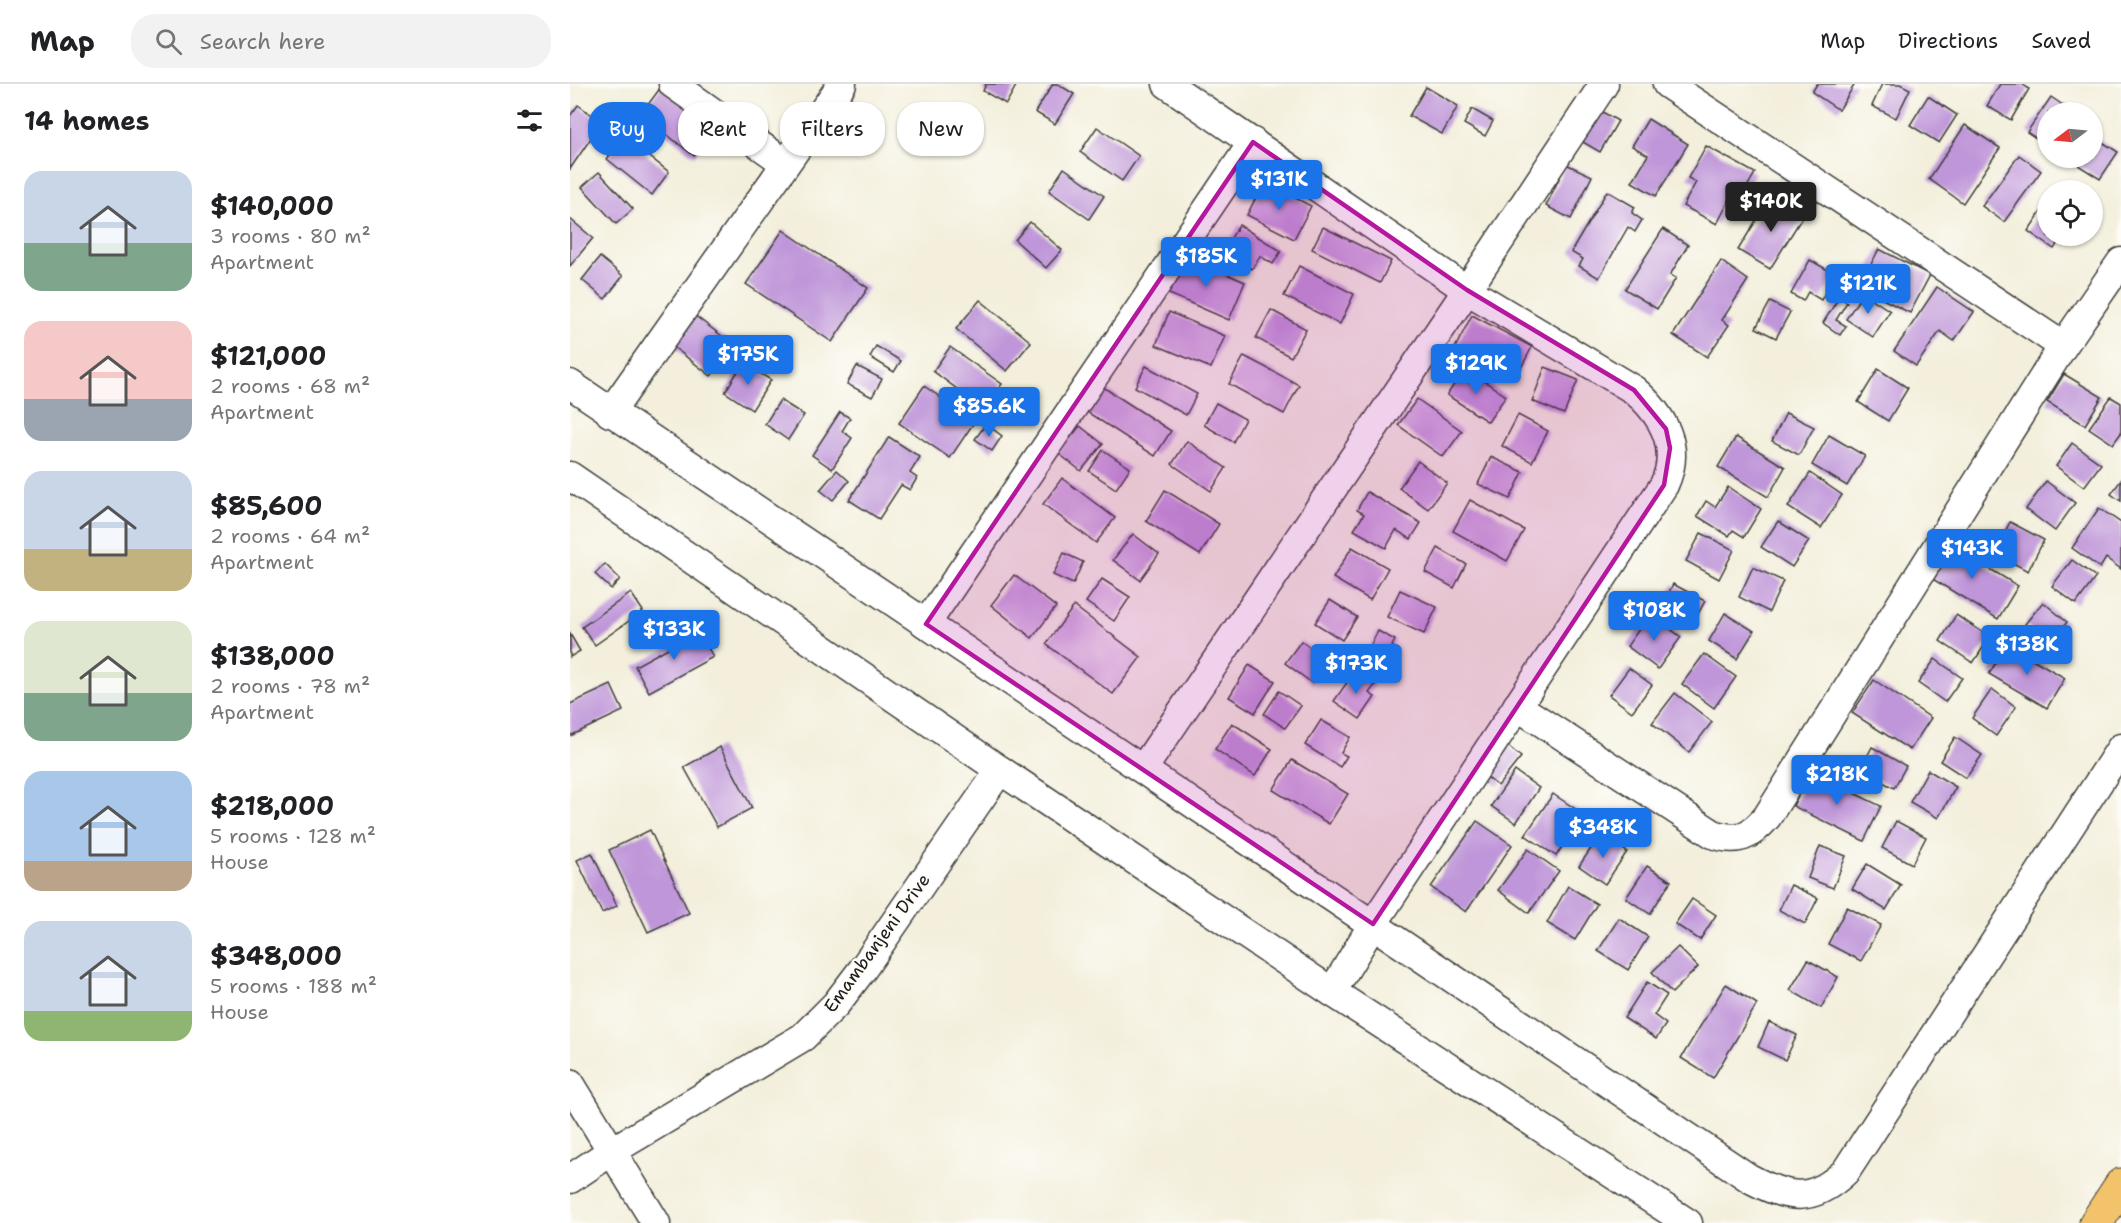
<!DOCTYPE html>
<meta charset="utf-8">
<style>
body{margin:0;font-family:"Shantell Sans",sans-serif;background:#f2f2f2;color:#202124;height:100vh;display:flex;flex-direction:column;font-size:22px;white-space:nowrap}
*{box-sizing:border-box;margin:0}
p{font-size:20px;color:#757577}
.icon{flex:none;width:33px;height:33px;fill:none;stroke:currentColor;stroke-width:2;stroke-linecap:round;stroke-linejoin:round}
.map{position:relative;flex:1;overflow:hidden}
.panel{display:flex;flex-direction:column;background:#fff;width:570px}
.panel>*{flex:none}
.banner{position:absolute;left:18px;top:18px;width:570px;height:54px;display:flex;gap:12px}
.needle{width:39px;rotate:254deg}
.tools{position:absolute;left:1467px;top:18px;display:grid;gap:12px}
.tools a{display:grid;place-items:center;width:66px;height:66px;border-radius:50%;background:#fff;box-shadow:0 2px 4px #0004;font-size:30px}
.price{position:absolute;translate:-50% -51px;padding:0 14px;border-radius:6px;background:#1a73e8;color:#fff;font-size:20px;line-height:39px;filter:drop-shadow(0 2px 3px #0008)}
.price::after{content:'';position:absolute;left:50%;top:36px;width:18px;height:14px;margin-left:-9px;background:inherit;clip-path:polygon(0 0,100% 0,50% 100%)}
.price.active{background:#222;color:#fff}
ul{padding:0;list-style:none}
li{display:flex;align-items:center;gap:18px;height:150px;padding:0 24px}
li span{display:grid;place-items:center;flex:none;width:168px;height:120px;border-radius:18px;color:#555}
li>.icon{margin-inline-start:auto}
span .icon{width:72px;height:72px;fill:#fffc;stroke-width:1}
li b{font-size:26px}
h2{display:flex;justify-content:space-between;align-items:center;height:72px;padding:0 24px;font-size:26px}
.pill{padding:0 21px;border-radius:24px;background:#fff;box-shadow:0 2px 4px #0004;font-size:21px;line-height:54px}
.pill.active{background:#1a73e8;color:#fff}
header{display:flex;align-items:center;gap:36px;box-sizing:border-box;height:84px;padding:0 30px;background:#fff;border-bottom:2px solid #e0e0e0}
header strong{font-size:28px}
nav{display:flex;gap:33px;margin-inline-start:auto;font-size:21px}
.search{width:420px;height:54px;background:#f2f2f2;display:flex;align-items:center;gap:15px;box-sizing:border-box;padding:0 21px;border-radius:24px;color:#757577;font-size:22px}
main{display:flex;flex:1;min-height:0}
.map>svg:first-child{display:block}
.building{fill:#bf96d9}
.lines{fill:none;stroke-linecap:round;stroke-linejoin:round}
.minor-casing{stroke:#3c3c39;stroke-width:31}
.primary-casing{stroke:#3c3c39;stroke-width:35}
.minor{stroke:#fff;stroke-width:28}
.primary{stroke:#f2c36a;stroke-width:33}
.marked{fill:#b5179e;fill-opacity:0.2;stroke:#b5179e;stroke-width:4.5;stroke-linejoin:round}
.labels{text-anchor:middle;stroke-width:4.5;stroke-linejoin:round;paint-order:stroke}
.street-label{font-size:18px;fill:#1c1c1c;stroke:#fdfcf7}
</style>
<header>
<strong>Map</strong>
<div class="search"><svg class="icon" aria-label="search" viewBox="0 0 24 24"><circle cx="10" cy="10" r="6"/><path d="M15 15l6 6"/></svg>Search here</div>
<nav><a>Map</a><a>Directions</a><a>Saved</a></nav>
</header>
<main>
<section class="panel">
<h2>14 homes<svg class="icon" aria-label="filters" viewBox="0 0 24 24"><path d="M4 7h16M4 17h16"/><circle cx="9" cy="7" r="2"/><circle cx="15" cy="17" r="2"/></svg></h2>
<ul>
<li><span style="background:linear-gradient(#c9d6e8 60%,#7fa58c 0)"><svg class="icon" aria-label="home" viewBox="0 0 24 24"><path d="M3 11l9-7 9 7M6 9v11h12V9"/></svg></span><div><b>$140,000</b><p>3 rooms · 80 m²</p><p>Apartment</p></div></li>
<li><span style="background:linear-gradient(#f6c9c9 65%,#9aa5b1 0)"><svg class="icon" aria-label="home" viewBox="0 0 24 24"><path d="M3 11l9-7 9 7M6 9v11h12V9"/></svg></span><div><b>$121,000</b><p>2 rooms · 68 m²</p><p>Apartment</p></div></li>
<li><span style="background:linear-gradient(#c9d6e8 65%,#c2b280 0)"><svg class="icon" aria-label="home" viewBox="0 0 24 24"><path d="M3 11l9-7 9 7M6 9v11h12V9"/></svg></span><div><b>$85,600</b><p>2 rooms · 64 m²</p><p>Apartment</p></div></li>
<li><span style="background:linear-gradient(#dfe7d0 60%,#7fa58c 0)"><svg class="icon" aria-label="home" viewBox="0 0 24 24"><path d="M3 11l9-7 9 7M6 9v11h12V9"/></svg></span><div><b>$138,000</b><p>2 rooms · 78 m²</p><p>Apartment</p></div></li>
<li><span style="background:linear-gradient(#a9c7e8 75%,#b9a48a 0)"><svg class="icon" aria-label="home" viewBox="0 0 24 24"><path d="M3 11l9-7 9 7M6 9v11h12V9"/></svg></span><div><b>$218,000</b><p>5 rooms · 128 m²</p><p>House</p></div></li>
<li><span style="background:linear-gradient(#c9d6e8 75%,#8fb573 0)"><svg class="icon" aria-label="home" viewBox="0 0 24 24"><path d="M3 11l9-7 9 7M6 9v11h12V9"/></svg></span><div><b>$348,000</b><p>5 rooms · 188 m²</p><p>House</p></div></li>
</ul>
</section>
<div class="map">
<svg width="1551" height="1139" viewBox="0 0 1551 1139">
<rect width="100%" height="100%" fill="#fdfcf7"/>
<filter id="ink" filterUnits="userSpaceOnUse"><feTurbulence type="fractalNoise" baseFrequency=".0167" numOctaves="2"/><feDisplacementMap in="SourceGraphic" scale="12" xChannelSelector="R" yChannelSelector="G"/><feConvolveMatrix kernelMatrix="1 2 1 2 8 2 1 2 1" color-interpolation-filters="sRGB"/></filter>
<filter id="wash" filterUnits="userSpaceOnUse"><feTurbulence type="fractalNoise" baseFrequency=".008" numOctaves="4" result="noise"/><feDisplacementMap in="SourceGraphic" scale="24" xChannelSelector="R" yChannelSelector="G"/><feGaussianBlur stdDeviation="1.35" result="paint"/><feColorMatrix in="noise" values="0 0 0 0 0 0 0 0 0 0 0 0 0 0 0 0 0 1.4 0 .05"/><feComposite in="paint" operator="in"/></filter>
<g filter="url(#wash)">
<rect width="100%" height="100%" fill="#f3efdc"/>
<g id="blocks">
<g class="building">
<path d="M416 0H447L436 20 413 7Z"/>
<path d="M483 0H488L504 10 485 40 465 28Z"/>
<path d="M1247 0H1285L1269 26 1242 8Z"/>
<path d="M1312 0H1330L1340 5 1326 34 1302 22Z"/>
<path d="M1430 0H1452L1459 5 1441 36 1417 22Z"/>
<path d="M91 3 145 45 124 72 71 30Z"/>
<path d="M856 3 888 22 872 50 839 32Z"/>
<path d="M1358 12 1387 31 1369 59 1340 41Z"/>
<path d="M1481 13 1503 28H1478V62L1457 48Z"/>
<path d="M8 21 32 38 0 85V32Z"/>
<path d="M1024 23 1048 37 1030 68 1006 54Z"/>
<path d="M902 25 923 37 915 52 894 40Z"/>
<path d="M1078 35 1118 60 1086 112 1062 98 1078 71 1062 62Z"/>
<path d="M1395 41 1430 64 1393 119 1359 95Z"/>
<path d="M527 43 569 72 552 97 510 68Z"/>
<path d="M54 53 99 88 82 111 37 75Z"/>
<path d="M1526 54 1548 68 1530 95 1508 81 1513 74H1522V59Z"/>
<path d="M1136 62 1185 89 1169 117 1161 113 1147 140 1113 122 1126 98 1118 94Z"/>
<path d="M1449 71 1471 87 1434 138 1412 122Z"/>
<path d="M996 80 1022 92 1001 135 976 122Z"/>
<path d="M494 84 534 112 519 135 479 107Z"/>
<path d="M29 88 63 125 46 140 12 103Z"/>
<path d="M694 98 741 122 724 155 677 131Z"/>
<path d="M1490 99 1501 106H1485Z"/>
<path d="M1037 107 1065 123 1062 129 1072 136 1065 148 1058 143 1029 194 1009 182 1013 175 1001 168Z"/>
<path d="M1201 112 1233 132 1200 185 1168 166Z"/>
<path d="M1478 118V152H1493L1484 165 1458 147Z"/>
<path d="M0 135 23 154 0 182Z"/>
<path d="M460 138 492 166 476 184 445 156Z"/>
<path d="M669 141 711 167 703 180 690 172 682 185 653 167Z"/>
<path d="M753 143 821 177 810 199 742 165Z"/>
<path d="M1093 145 1118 161 1100 191 1106 194 1087 225 1055 205Z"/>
<path d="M213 146 298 204 262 258 176 200Z"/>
<path d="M1309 165 1360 191 1340 229 1289 203Z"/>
<path d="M613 171 675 198 659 236 597 209Z"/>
<path d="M30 173 53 192 35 215 12 196Z"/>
<path d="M1240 176 1265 190 1251 216 1238 208 1233 217 1221 210Z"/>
<path d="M1151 177 1178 196 1152 236 1159 241 1137 273 1103 251Z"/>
<path d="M729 182 784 210 770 240 714 212Z"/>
<path d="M1367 203 1404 228 1384 257 1370 247 1346 282 1324 267Z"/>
<path d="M1293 209 1320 227 1303 253 1276 235Z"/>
<path d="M1269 213 1277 218 1266 236 1276 242 1270 251 1253 239Z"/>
<path d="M410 216 461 258 437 287 386 245Z"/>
<path d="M1200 218 1220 228 1206 254 1186 244Z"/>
<path d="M701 226 736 245 721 273 686 254Z"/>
<path d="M599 228 655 252 641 284 586 261Z"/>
<path d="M124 231 165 262 141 292 101 261Z"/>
<path d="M902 231 962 263 945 295 885 264Z"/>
<path d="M306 262 331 277 324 288 300 273Z"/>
<path d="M380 263 432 300 414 325 363 287Z"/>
<path d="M674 272 729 301 714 330 659 300Z"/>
<path d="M173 279 201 296 182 326 155 308Z"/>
<path d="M287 282 312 295 302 313 277 300Z"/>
<path d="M576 282 627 310 616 331 565 303Z"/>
<path d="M975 283 1008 296 994 330 962 317Z"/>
<path d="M895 284 936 312 918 338 877 311Z"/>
<path d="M1308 285 1338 304 1318 337 1288 318Z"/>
<path d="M1494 290 1532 313 1515 341 1477 318Z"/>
<path d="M354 302 405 337 380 374 329 339Z"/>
<path d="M533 303 601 347 585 372 517 328Z"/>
<path d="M1541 313 1551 319V349L1543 360 1519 344Z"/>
<path d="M847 315 892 347 873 373 828 341Z"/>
<path d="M210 316 234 331 218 356 195 340Z"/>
<path d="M646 319 675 335 663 358 634 341Z"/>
<path d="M270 328 280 334 272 347 282 354 262 385 242 371Z"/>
<path d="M1216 329 1244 343 1229 371 1202 357Z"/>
<path d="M948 331 978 347 962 378 932 362Z"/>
<path d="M416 340 432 352 422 367 405 355Z"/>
<path d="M510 342 533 360 511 387 488 369Z"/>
<path d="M1259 351 1295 372 1277 402 1242 381Z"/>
<path d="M319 353 350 373 340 389 347 394 340 406 331 401 309 435 279 416Z"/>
<path d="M1166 353 1215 383 1198 413 1148 383Z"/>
<path d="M617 357 656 384 641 407 602 380Z"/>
<path d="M1502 359 1531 380 1514 403 1486 382Z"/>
<path d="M533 366 560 384 546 405 519 387Z"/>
<path d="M921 373 953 388 940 415 908 400Z"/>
<path d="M848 377 877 399 858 425 829 404Z"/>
<path d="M267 386 279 397 263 416 250 406Z"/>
<path d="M1240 389 1272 411 1251 444 1218 423Z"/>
<path d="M492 394 545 434 526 459 473 420Z"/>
<path d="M1551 396V417L1541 410Z"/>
<path d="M1476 397 1505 419 1485 447 1456 425Z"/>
<path d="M1158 403 1191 425 1174 453 1163 446 1159 452 1127 432 1136 417 1145 423Z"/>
<path d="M595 406 649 440 630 471 576 437Z"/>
<path d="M797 408 851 439 841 455 826 446 816 464 784 446 794 430 787 426Z"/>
<path d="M900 416 954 446 937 477 883 447Z"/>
<path d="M1529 424 1551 439V485L1536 474 1530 484 1502 464Z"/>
<path d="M1208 437 1239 457 1222 483 1191 463Z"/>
<path d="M1440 438 1474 456 1458 487 1424 469Z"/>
<path d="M1131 449 1164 466 1149 495 1116 477Z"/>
<path d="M563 450 589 470 570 496 543 476Z"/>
<path d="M1376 458 1448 502 1428 535 1356 491Z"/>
<path d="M782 463 818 484 800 516 763 494Z"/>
<path d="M868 464 896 480 884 504 855 488Z"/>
<path d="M494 469 513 478 503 500 483 491Z"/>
<path d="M1502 476 1526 493 1506 520 1482 502Z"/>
<path d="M35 480 50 495 41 505 25 490Z"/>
<path d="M1183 483 1213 497 1199 528 1169 513Z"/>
<path d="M444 491 486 523 462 554 421 521Z"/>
<path d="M532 495 560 513 544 537 516 518Z"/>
<path d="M1103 500 1135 517 1122 541 1091 525Z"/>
<path d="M830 506 867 523 854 550 817 533Z"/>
<path d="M61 509 73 527 25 561 12 543Z"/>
<path d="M760 516 787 533 772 556 745 539Z"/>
<path d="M1473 518 1497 538 1479 560 1455 540Z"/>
<path d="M504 522 571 573 543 610 476 560Z"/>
<path d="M1155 529 1184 547 1167 575 1139 557Z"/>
<path d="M1080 530 1111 553 1088 585 1057 562Z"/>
<path d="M1386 531 1420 553 1403 579 1370 557Z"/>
<path d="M129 547 143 573 79 608 65 582Z"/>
<path d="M808 547 825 556 822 562 828 566 817 587 794 574Z"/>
<path d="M0 550 10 567 0 573Z"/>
<path d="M731 557 758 577 742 599 715 579Z"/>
<path d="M1437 560 1495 594 1477 624 1419 590Z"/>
<path d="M1134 570 1166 593 1144 624 1112 600Z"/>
<path d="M1365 575 1392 594 1375 618 1348 599Z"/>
<path d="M679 581 705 597 685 629 659 613Z"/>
<path d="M1059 584 1082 601 1062 628 1039 611Z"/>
<path d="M785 587 805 601 799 609 805 613 790 635 764 617Z"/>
<path d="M1304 596 1361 634 1340 666 1282 629Z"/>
<path d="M41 601 53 627 0 652V620Z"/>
<path d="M1422 605 1446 623 1426 652 1402 634Z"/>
<path d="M709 607 731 622 715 644 694 630Z"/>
<path d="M1105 609 1142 638 1119 668 1082 639Z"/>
<path d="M751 636 780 653 771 669 777 672 770 683 735 661Z"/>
<path d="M662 639 702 665 685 692 645 665Z"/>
<path d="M1385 653 1412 671 1396 694 1370 677Z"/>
<path d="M932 657 951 673 928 702 908 686Z"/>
<path d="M150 663 182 724 147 743 114 683Z"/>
<path d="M1302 663 1336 682 1324 704 1290 686Z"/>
<path d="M722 676 778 710 759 740 703 706Z"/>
<path d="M1358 686 1386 703 1368 734 1340 718Z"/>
<path d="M945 687 969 704 946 739 921 722Z"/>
<path d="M1240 688 1311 722 1294 757 1223 722Z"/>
<path d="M983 710 1013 730 986 772 955 751Z"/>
<path d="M907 737 942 761 896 828 861 803Z"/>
<path d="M1326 737 1356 753 1342 780 1312 764Z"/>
<path d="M80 746 119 829 78 848 39 766Z"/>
<path d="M1031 750 1057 768 1035 800 1009 782Z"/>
<path d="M1250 762 1276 772 1263 804 1238 794Z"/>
<path d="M958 765 989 787 959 829 928 806Z"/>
<path d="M22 769 47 822 32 829 7 776Z"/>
<path d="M1297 780 1331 801 1316 826 1282 805Z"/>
<path d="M1077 782 1101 797 1080 830 1056 814Z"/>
<path d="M1221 801 1248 814 1235 840 1209 826Z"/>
<path d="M998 802 1027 820 1005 856 977 839Z"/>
<path d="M1122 815 1146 831 1130 856 1105 840Z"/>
<path d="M1277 823 1311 841 1291 877 1258 860Z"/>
<path d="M1049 834 1078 853 1058 886 1028 867Z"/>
<path d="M1108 863 1128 883 1102 909 1082 888Z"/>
<path d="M1238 876 1268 893 1251 924 1220 906Z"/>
<path d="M1077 898 1097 911 1084 931 1096 940 1086 955 1054 934Z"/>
<path d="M1156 900 1187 920 1143 994 1111 974Z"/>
<path d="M1199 938 1227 951 1215 976 1188 963Z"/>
</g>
</g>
</g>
<g filter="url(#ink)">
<use href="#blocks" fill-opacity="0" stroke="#3c3c39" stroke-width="1.5"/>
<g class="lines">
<defs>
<g id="minor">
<path d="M103 0 215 79"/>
<path d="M597 0 897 206 1064 306C1093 331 1112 363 1094 401L803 840 762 908"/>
<path d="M1097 0 1493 262"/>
<path d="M0 300 1179 1094C1218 1115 1242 1120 1276 1087L1551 664"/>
<path d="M40 329 272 0"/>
<path d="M0 392 430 686 762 908 1118 1139"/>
<path d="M356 540 683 58"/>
<path d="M947 622 1143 750C1168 759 1181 752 1197 733L1493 262 1551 178"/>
<path d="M573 685 897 206 1034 0"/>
<path d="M0 999 86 1139"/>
<path d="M0 1095 42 1067 233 953 266 920 292 886 430 686"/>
</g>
<path id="primary" d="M1526 1139 1551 1101"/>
</defs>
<use href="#minor" class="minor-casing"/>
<use href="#primary" class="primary-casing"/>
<use href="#minor" class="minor"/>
<use href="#primary" class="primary"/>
</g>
</g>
<path class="marked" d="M683 58 897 206 1064 306 1096 345 1100 364 1094 401 803 840 356 540Z"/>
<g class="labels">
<g class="street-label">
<text transform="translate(307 859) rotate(-54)" y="6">Emambanjeni Drive</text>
</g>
</g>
</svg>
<div class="tools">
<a><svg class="needle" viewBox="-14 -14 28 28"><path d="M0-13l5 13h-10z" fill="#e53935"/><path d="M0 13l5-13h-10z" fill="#757577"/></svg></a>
<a><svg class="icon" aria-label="locate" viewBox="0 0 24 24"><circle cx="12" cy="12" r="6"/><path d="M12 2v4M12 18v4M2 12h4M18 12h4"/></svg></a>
</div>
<b class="price" style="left:709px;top:127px">$131K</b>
<b class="price active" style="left:1201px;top:149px">$140K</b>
<b class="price" style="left:636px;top:204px">$185K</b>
<b class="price" style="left:1298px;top:231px">$121K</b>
<b class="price" style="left:178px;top:302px">$175K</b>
<b class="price" style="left:906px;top:311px">$129K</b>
<b class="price" style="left:419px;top:354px">$85.6K</b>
<b class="price" style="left:1402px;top:496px">$143K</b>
<b class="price" style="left:1084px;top:558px">$108K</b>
<b class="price" style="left:104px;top:577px">$133K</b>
<b class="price" style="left:1457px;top:592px">$138K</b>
<b class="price" style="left:786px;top:611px">$173K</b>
<b class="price" style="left:1267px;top:722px">$218K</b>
<b class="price" style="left:1033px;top:775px">$348K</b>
<div class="banner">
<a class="pill active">Buy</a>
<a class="pill">Rent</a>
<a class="pill">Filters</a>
<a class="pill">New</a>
</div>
</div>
</main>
